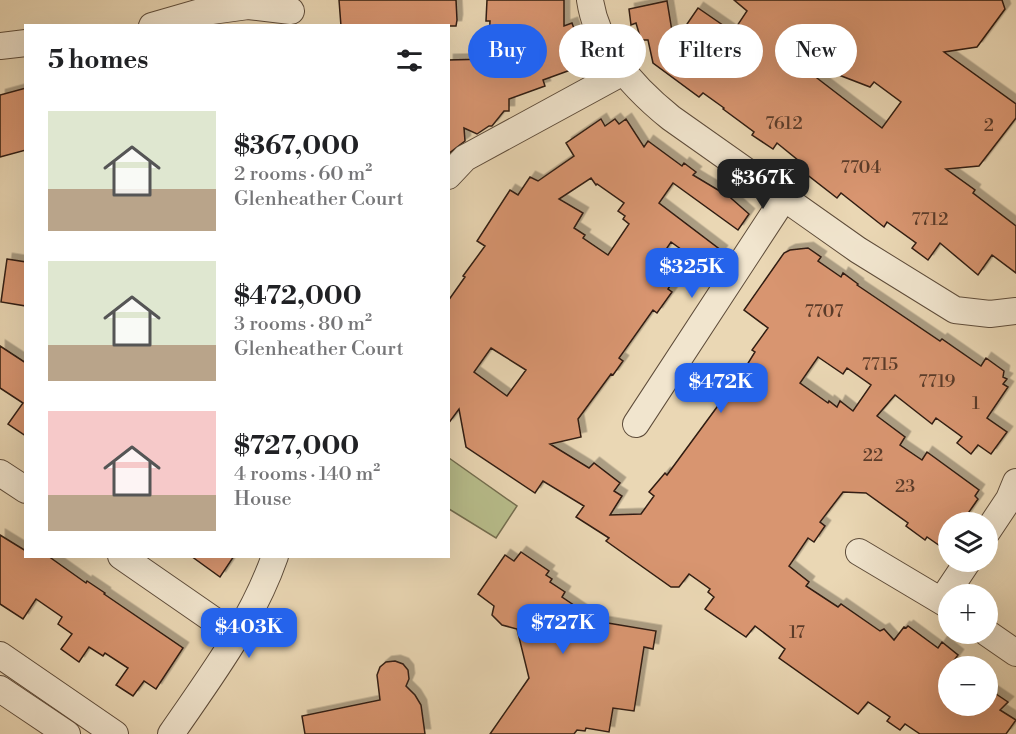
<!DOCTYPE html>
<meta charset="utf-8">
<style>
body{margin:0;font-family:"Libre Bodoni",serif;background:#f6f6f6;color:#202124;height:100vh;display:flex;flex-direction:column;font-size:22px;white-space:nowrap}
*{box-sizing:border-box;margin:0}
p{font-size:20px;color:#757577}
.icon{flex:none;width:33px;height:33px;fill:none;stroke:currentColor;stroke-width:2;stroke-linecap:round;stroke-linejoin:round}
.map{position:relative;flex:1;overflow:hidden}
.side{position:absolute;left:24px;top:24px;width:426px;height:534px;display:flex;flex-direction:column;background:#fff;border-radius:0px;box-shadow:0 6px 24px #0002}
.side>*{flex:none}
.guide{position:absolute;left:468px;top:24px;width:458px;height:54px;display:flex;gap:12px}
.fabs{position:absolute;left:938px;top:512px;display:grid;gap:12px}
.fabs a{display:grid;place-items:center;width:60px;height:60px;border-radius:50%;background:#fff;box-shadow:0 6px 24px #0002;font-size:30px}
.price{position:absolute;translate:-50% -51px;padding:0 14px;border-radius:12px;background:#2563eb;color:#fff;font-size:20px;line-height:39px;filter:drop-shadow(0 2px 3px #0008)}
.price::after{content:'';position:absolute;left:50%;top:36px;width:18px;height:14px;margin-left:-9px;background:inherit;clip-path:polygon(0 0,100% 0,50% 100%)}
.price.on{background:#222;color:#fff}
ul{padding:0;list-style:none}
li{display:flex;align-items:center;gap:18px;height:150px;padding:0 24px}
li span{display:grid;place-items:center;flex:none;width:168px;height:120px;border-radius:0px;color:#555}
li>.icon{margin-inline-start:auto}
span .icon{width:72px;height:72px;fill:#fffc;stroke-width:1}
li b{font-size:26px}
h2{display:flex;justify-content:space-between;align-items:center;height:72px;padding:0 24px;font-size:26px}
.tag{padding:0 21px;border-radius:27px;background:#fff;box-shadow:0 6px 24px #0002;font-size:21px;line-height:54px}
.tag.on{background:#2563eb;color:#fff}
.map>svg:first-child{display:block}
.green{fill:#b8be8c;stroke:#746e4f;stroke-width:1.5}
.building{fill:#d8956f;stroke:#301d12;stroke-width:1.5;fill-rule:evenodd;filter:url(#shadow)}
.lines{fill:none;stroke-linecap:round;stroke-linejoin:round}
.minor-casing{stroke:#5e4c3a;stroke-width:28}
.minor{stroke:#f1e5ce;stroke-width:26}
.labels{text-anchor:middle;stroke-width:4.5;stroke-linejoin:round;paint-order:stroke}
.number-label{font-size:18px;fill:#5a3b29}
</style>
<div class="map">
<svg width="1016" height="734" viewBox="0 0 1016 734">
<defs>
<filter id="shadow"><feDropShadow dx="5.5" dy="-5.5" stdDeviation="0" flood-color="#0004"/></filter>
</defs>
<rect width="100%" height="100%" fill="#ead7b4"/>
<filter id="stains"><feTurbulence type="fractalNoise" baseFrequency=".00333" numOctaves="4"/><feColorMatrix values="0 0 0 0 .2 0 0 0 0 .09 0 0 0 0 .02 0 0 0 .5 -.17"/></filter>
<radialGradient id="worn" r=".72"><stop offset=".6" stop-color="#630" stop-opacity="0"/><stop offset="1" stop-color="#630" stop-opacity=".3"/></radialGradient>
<path class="green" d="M449 458 517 506 496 538 449 509Z"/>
<g class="building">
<path d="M339 0H456L457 20 456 26H341Z"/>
<path d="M487 0H564V26L572 23 587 64 543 80 545 86 509 99V111H504L492 126H489L477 134 464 128 465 141 448 154V60L488 59 490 21H486Z"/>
<path d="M734 0H1002L1005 9 977 47 944 52 1016 104V118L979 166 946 169 975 190 973 193 1016 226V273L992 255 978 275 940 243 928 260 912 248 916 243 887 222 884 227 841 193 837 198 796 166 799 161 777 143 773 149 752 135 754 132 723 109 724 108 703 93 699 97 653 63 648 40H641L636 23 631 25 629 9 667 1 674 43 698 8 733 32 747 11ZM787 55 870 87 874 82 901 102 882 128Z"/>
<path d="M26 88V150L0 157V95Z"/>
<path d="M601 119 605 126 615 119 619 124 626 119 644 147 648 141 682 166 684 163 696 172 693 175 723 193 724 192 749 214 738 230 673 183 659 203 722 251 704 277 702 275 700 278 686 268 693 258 671 242 654 267 673 281 668 289 672 292 657 313 653 310 619 358 623 361 613 375 611 374 578 419 581 437 550 444 589 468 594 463 620 483 614 491 622 496 610 515 641 514 654 496 649 492 665 473 667 475 742 373 755 352 752 350 768 328 744 310 784 253 790 250 808 248 821 257 818 261 841 277 843 273 858 284 857 285 940 341 942 339 981 366 986 358 1004 371 1003 377 1007 379 1003 384 1008 387 987 418 1007 432 991 454 978 445 971 454 957 443 962 437 936 418 932 424 895 395 877 416 905 437 900 445 922 460 927 452 979 490 975 496 978 499 962 522H948V541L943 548 927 537 925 540 906 526 908 523 866 493 843 492 820 522 825 526 814 542 808 538 789 566 809 582 806 586 838 607 841 604 880 631 884 629 894 640 904 627 906 628 908 626 938 648 942 642 958 655 950 666H948V705H987V688L1008 702 1000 710 1016 720 1006 734H920L905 724 900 730 887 721 890 717 868 702 858 714 779 658 785 649 755 626 746 637 705 609 714 597 708 592 710 589 689 574 679 587H671L606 541 609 538 576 517 584 506 543 481 535 493 466 447 459 409 448 424V301L465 277 463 276 485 246 477 241 510 190 518 195 530 177 538 181 574 156 566 143ZM591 178 596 185 597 184 624 203 618 211 625 216 623 219 629 224 608 255 583 238 585 235 574 228 583 213 559 199ZM491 348 526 370 507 396 474 372ZM818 357 843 374 847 368 871 385 853 411 840 401 837 407 829 401 828 403 800 383Z"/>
<path d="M7 259 26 262V306L1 302Z"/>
<path d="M0 346 26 363V436L8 424 23 403 0 388Z"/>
<path d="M0 535 26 551V556H48L86 583 87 581 105 593 104 594 183 648 156 689 144 681 133 696 116 685 128 668 105 653 103 656 89 647 79 662 61 649 72 634 58 624 62 617 36 599 23 619 0 604Z"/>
<path d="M521 552 549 571 546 575 552 579 550 582 565 592 562 597 587 614 590 620 656 631 653 649 644 647 634 711 613 708 609 732 586 728 585 731 577 730 574 734H490L529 678 517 629 502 625 492 615 494 606 478 594 505 555 514 561Z"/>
<path d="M191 556H234L220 577Z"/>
<path d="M395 661 403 664 408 670 409 679 406 686 415 695 421 705 425 734H305L302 716 380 700 377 675 380 667 386 662Z"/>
</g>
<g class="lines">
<defs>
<g id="minor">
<path d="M590 0C597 48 635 89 671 118L858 250 955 310 990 314 1016 311"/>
<path d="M152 26 197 13 248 6 291 11"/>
<path d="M0 46 26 43"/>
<path d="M448 176 465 158 623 72"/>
<path d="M636 424 784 198"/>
<path d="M0 473 26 490"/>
<path d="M987 532 1009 499 1016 482"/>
<path d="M859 552 948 605"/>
<path d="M121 556 238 637"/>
<path d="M942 600 968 561"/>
<path d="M987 633 1016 653"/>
<path d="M0 655 115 734"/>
<path d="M0 689 67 734"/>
<path d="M171 734C210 677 252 622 275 556"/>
</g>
</defs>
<use href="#minor" class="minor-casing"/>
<use href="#minor" class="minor"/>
</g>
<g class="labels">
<g class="number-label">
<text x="784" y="129">7612</text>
<text x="989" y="131">2</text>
<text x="861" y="173">7704</text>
<text x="930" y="225">7712</text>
<text x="824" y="317">7707</text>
<text x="880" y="370">7715</text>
<text x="937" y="387">7719</text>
<text x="976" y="409">1</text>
<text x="873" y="461">22</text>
<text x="905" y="492">23</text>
<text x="797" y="638">17</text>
</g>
</g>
<rect width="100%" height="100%" filter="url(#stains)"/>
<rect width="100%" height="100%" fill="url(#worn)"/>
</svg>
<div class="fabs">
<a><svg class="icon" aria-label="layers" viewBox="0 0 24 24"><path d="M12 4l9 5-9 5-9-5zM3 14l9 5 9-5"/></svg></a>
<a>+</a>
<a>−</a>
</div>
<b class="price on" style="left:763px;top:210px">$367K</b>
<b class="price" style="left:692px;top:299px">$325K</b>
<b class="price" style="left:721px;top:414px">$472K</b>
<b class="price" style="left:563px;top:655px">$727K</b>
<b class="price" style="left:249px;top:659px">$403K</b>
<div class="guide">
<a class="tag on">Buy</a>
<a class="tag">Rent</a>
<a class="tag">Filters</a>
<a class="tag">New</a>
</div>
<section class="side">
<h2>5 homes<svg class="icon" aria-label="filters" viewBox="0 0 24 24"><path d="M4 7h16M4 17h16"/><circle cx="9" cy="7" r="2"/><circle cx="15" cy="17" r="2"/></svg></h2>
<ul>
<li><span style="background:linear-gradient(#dfe7d0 65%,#b9a48a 0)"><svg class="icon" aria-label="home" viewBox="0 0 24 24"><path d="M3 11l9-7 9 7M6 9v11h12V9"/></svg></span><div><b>$367,000</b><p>2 rooms · 60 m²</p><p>Glenheather Court</p></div></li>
<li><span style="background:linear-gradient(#dfe7d0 70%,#b9a48a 0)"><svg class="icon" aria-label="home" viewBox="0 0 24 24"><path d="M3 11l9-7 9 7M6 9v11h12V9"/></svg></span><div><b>$472,000</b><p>3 rooms · 80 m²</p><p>Glenheather Court</p></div></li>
<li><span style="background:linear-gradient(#f6c9c9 70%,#b9a48a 0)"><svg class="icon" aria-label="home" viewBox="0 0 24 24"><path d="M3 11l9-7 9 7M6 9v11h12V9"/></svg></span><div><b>$727,000</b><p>4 rooms · 140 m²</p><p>House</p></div></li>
</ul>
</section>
</div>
